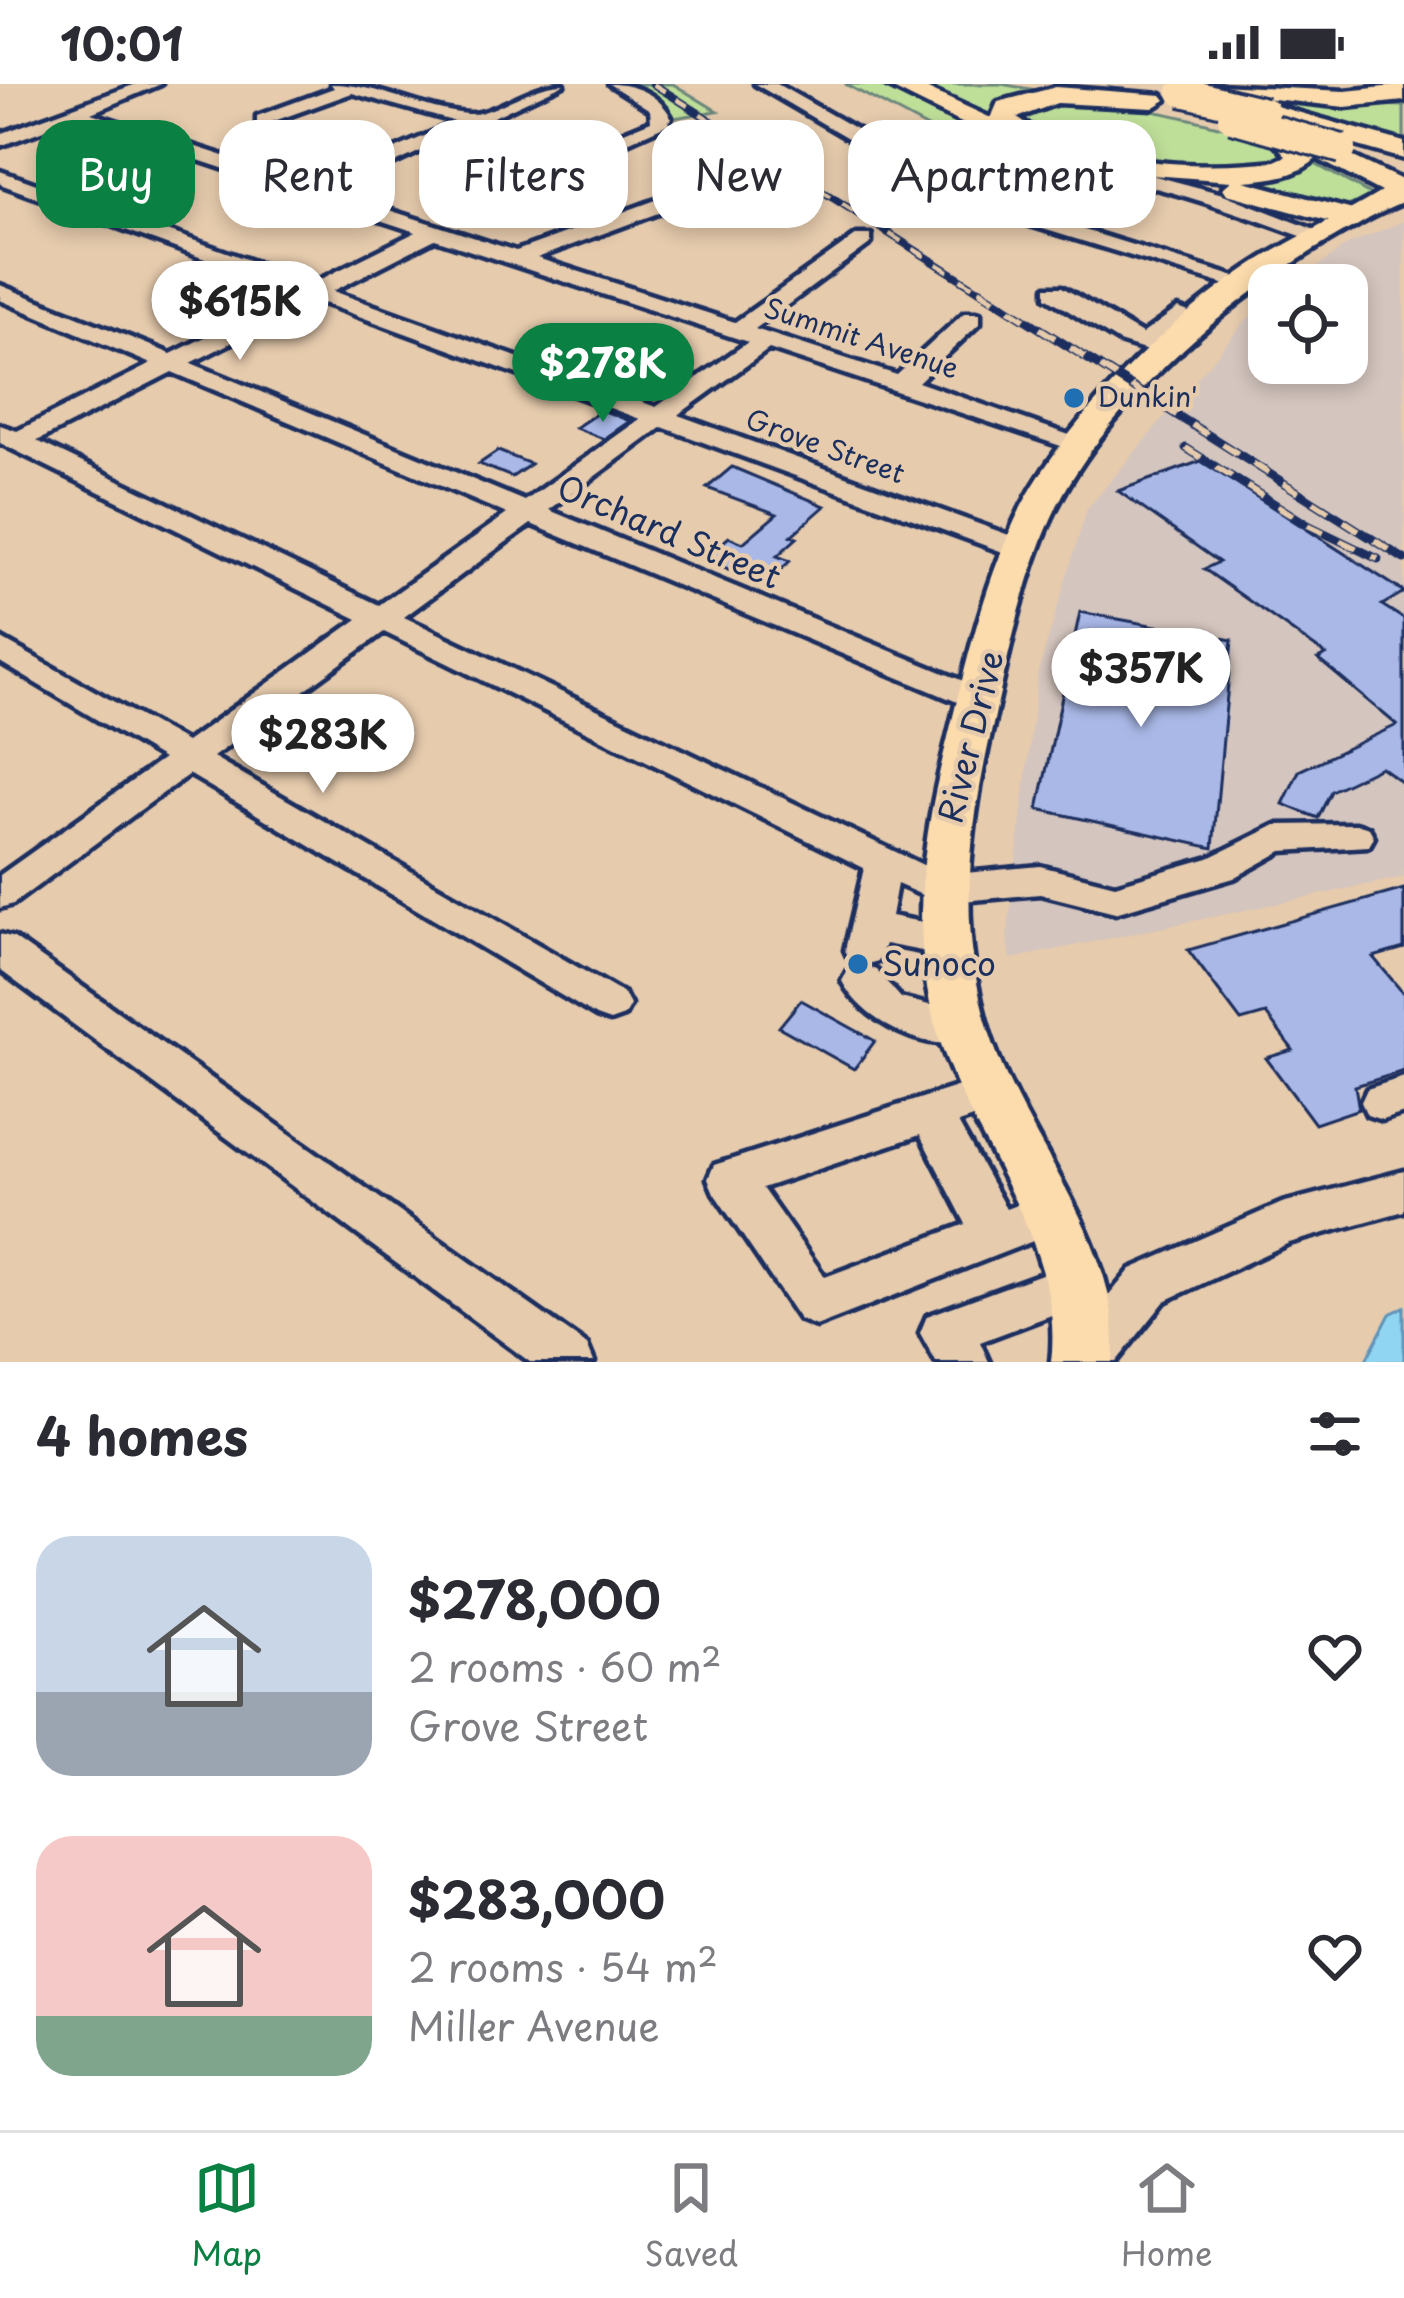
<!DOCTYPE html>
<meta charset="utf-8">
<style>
body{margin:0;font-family:"Playpen Sans",sans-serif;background:#f7f7f7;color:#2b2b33;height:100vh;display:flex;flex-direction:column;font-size:45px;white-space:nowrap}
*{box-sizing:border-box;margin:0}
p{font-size:39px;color:#7c7c81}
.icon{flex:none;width:66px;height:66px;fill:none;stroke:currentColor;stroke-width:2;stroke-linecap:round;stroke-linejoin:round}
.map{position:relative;height:1278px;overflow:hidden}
.side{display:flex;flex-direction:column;background:#fff;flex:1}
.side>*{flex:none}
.banner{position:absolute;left:36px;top:36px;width:1332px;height:108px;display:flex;gap:24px}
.tools{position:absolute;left:1248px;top:180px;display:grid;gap:24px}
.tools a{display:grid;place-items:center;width:120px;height:120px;border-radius:24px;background:#fff;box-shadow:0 6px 18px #0003;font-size:60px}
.price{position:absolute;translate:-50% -102px;padding:0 27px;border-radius:42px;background:#fff;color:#222;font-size:39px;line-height:78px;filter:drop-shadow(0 3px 6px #0008)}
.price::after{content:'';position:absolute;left:50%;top:72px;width:36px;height:27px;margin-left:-18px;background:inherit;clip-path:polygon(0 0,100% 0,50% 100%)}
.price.selected{background:#0b8043;color:#fff}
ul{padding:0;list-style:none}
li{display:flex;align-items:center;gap:36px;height:300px;padding:0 36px}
li span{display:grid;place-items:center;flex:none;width:336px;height:240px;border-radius:36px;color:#555}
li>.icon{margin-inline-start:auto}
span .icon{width:144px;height:144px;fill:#fffc;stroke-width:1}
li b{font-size:51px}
h2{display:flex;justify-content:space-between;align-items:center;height:144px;padding:0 36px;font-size:51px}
.chip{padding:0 42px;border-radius:36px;background:#fff;box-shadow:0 6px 18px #0003;font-size:42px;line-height:108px}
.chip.selected{background:#0b8043;color:#fff}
.status{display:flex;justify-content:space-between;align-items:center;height:84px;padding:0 60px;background:#fff;direction:ltr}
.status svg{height:33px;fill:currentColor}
.dock{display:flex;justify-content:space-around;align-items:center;height:168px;border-top:3px solid #e1e1e2;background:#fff;font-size:33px;color:#7c7c81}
.dock a{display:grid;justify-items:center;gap:6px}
.dock .selected{color:#0b8043}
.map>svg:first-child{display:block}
.built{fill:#d4c5be}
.green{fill:#bedf98;stroke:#6c877b;stroke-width:3}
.water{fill:#90d5f2;stroke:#6193b7;stroke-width:3}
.building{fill:#a9b8e7;stroke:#1b2f5e;stroke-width:3}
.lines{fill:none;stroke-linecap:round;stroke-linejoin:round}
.minor-casing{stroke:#1b2f5e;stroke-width:9}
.major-casing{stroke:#1b2f5e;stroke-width:9}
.highway-casing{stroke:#1b2f5e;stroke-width:9}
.minor{fill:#e6cbad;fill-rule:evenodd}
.major{fill:#fcdcac;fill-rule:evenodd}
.highway{fill:#fcdcac;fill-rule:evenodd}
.rail-far1-casing{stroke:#1b2f5e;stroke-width:8}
.rail-casing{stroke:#1b2f5e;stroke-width:9}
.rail-far1{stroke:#e6cbad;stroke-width:4.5;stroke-dasharray:14;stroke-linecap:butt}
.rail{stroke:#e6cbad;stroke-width:6;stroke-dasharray:18;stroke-linecap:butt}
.highway-bridge-casing{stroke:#1b2f5e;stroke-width:34;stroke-linecap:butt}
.highway-bridge{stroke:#fcdcac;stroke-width:28}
.poi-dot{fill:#1f6fb2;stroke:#e6cbad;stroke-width:4.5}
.labels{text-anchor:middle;stroke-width:9;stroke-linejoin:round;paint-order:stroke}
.far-street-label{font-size:27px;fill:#1b2f5e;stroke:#e6cbad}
.far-poi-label{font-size:27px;fill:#1b2f5e;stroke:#e6cbad;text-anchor:start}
.street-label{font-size:33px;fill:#1b2f5e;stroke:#e6cbad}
.poi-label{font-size:33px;fill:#1b2f5e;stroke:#e6cbad;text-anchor:start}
</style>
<div class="status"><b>10:01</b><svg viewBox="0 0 49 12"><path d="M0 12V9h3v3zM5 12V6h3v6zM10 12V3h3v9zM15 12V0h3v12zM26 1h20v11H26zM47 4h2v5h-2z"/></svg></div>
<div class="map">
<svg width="1404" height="1278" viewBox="0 0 1404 1278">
<rect width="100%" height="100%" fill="#e6cbad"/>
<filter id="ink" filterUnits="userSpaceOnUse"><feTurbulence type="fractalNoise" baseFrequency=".00833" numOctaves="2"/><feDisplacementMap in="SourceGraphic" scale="24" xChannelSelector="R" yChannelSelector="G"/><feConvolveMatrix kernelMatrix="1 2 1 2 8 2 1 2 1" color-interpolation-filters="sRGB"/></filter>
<g filter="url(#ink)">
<path class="built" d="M1404 137V793L1011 875 1007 855 1038 589 1087 425 1247 235 1269 219V279H1347V201H1293L1347 161Z"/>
<g class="green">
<path d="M609 0H673L717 27 662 36Z"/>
<path d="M845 0H884L1031 73 992 78Z"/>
<path d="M902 0H1001L1053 9 1006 18 990 35Z"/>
<path d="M1054 15C1132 19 1214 38 1288 63L1293 74C1253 98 1092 77 1047 57 1033 51 1020 40 1008 32Z"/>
<path d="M1251 16 1404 22V59Z"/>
<path d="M1313 79 1372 111 1339 126 1197 93 1269 96Z"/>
</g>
<path class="water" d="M1404 1223V1278H1365L1390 1230Z"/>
<g class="building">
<path d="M602 326 630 337 604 355 575 344Z"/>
<path d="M498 367 531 380 512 393 479 380Z"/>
<path d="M1201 377 1404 508 1382 521 1404 535V700L1381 683 1331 707 1318 734 1283 720 1299 687 1397 641 1318 575 1326 571 1204 485 1219 478 1118 407Z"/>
<path d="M732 383 825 422 791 452 797 454 777 472 790 477 765 500 703 475 729 453 743 459 777 430 707 404Z"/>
<path d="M1080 528 1232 556 1213 764 1038 725Z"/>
<path d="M1404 805V864L1373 873 1404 910V987L1355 1002 1359 1025 1315 1040 1266 974 1293 966 1266 930 1241 937 1188 866Z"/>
<path d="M801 916 875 957 854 985 779 943Z"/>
</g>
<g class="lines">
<defs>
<g id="minor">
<path d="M136 0H161L91 29 314 101 456 38 352 9 263 41 257 40V32L334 4 331 0C379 0 421 26 468 30 494 32 529 0 564 0L333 108 516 167 741 85H755V93L537 174 735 238 857 151H871V159L755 245 897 291 964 229H980V239L918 298 1095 360 1082 368 1073 366 769 265 678 331 1031 459 1035 465 1031 471H1011L662 343 549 426 990 608 995 616 990 624 979 627 531 440 404 533 944 791 1040 782 1115 801 1209 774 1276 741 1356 740 1369 744 1374 753 1369 762 1282 767 1234 794 1115 829 1040 810 940 819 897 800 891 832 957 845 962 856 957 867 943 871 885 860 878 877 864 881 850 877 845 866 864 784 384 548 213 673 624 910 630 921 624 932 610 937 596 932 189 690 13 820 0 824V791L163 675 0 578V554L186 658 358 535 0 359V341L17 347 151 280 0 216V201L171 270 295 208 0 100V87L313 199 416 148 74 35 0 62V50ZM435 155 748 258 656 323 333 207ZM315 216 640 335 525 417 191 279ZM172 288 507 430 379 521 37 357Z"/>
<path d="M609 0C634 0 659 10 671 33L668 40 574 82H560V74L651 37 650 26Z"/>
<path d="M755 0H777L932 88 1032 72 1106 79 1223 110 1333 153 1315 157C1186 111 1087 69 948 96L975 112 1255 199 1236 204 961 120Z"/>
<path d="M1046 203H1062L1142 250 1178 224 1213 237 1201 244 1182 239 1162 257 1182 267 1170 274 1119 258 1046 213Z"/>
<path d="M0 850 14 854 587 1261 594 1278H530L0 886Z"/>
<path d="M862 881 876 886 901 914 973 932 979 944 973 956C928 971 863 938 842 897L848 886Z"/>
<path d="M987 993 1002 998 1008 1011 1002 1024 958 1039 1006 1125 1045 1110 1061 1116 1068 1131 1061 1146 816 1242 799 1235 714 1109 708 1095 714 1081ZM920 1051 966 1140 825 1193 762 1104Z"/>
<path d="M1404 993V1029L1382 1036 1367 1031 1361 1018 1367 1005Z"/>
<path d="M1404 1087V1127L1289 1159 1165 1217 1116 1278H1061L1068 1261 1131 1185 1282 1119Z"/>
<path d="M1077 1177 1094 1183 1100 1199 1094 1215 980 1258 989 1278H936L920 1249 927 1232Z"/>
</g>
<path id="major" d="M1285 48H1301L1404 97V118C1278 172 1108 307 1051 435 1023 499 1009 568 994 636 969 743 956 844 990 950 1025 1060 1124 1157 1113 1278H1051C1065 1162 974 1063 940 957 907 854 922 755 948 653 966 580 983 505 1015 436 1058 344 1163 240 1247 184 1290 155 1337 135 1381 108L1285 58Z"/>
<g id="highway">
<path d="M883 0H917L991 34 998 18 1056 3 1162 11 1166 16 1153 24 1057 19 1017 34C1084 80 1197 86 1275 77L1286 72 1262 44 1271 37 1263 30 1276 22 1404 58V75L1288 42 1317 74C1297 93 1270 95 1244 97L1364 129 1368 135 1353 144 1227 110 1223 104 1231 97 1152 91 1039 65 1018 67Z"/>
<path d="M1196 0 1345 7 1404 1V17L1345 23 1209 8Z"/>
</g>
</defs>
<use href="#minor" class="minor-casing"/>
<use href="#major" class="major-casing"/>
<use href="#highway" class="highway-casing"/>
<use href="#minor" class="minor"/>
<use href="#major" class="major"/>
<use href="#highway" class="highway"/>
<defs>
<path id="rail-far1" d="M653 0 983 209"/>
<g id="rail">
<path d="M979 206 1404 475"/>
<path d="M1186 364 1308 441 1378 475"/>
</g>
</defs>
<use href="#rail-far1" class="rail-far1-casing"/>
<use href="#rail" class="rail-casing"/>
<use href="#rail-far1" class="rail-far1"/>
<use href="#rail" class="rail"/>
<defs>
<g id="highway-bridge">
<path d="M1182 8 1265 28"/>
<path d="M1232 34 1342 65"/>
</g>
</defs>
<use href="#highway-bridge" class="highway-bridge-casing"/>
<use href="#highway-bridge" class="highway-bridge"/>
</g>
</g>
<g class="poi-dot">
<circle cx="1074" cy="314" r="12"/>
<circle cx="858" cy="880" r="12"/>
</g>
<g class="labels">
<g class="far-street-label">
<text transform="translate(861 255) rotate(18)" y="9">Summit Avenue</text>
<text transform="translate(825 363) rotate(20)" y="9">Grove Street</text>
</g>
<g class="far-poi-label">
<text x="1098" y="323">Dunkin'</text>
</g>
<g class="street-label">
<text transform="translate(669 448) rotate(23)" y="12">Orchard Street</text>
<text transform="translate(971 653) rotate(-76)" y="12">River Drive</text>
</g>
<g class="poi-label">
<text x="882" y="892">Sunoco</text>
</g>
</g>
</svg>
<div class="tools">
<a><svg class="icon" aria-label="locate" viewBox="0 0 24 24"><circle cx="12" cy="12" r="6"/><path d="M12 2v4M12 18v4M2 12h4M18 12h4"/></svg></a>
</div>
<b class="price" style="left:240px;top:279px">$615K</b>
<b class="price selected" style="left:603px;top:341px">$278K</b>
<b class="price" style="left:1141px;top:646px">$357K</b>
<b class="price" style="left:323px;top:712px">$283K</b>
<div class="banner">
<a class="chip selected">Buy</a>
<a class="chip">Rent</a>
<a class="chip">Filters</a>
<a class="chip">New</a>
<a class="chip">Apartment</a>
</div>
</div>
<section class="side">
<h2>4 homes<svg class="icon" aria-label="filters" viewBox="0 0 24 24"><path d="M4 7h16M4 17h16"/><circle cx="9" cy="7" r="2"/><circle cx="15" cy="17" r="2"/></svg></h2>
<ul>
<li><span style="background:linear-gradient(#c9d6e8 65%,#9aa5b1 0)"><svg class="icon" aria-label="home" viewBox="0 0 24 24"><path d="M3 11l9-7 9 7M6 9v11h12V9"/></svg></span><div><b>$278,000</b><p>2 rooms · 60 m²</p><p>Grove Street</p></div><svg class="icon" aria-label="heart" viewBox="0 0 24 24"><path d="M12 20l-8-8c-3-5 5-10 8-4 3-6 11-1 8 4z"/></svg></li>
<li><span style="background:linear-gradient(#f6c9c9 75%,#7fa58c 0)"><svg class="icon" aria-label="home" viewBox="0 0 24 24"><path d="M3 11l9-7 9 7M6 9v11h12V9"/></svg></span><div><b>$283,000</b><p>2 rooms · 54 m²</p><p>Miller Avenue</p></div><svg class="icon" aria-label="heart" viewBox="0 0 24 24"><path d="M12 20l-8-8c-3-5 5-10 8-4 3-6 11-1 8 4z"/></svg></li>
</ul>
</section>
<nav class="dock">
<a class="selected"><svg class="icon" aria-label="map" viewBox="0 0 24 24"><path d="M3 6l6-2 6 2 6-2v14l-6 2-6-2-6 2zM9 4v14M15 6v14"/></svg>Map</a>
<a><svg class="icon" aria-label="saved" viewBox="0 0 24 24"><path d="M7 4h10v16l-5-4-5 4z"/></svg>Saved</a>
<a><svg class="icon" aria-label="home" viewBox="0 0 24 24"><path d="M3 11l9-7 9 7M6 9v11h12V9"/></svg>Home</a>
</nav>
